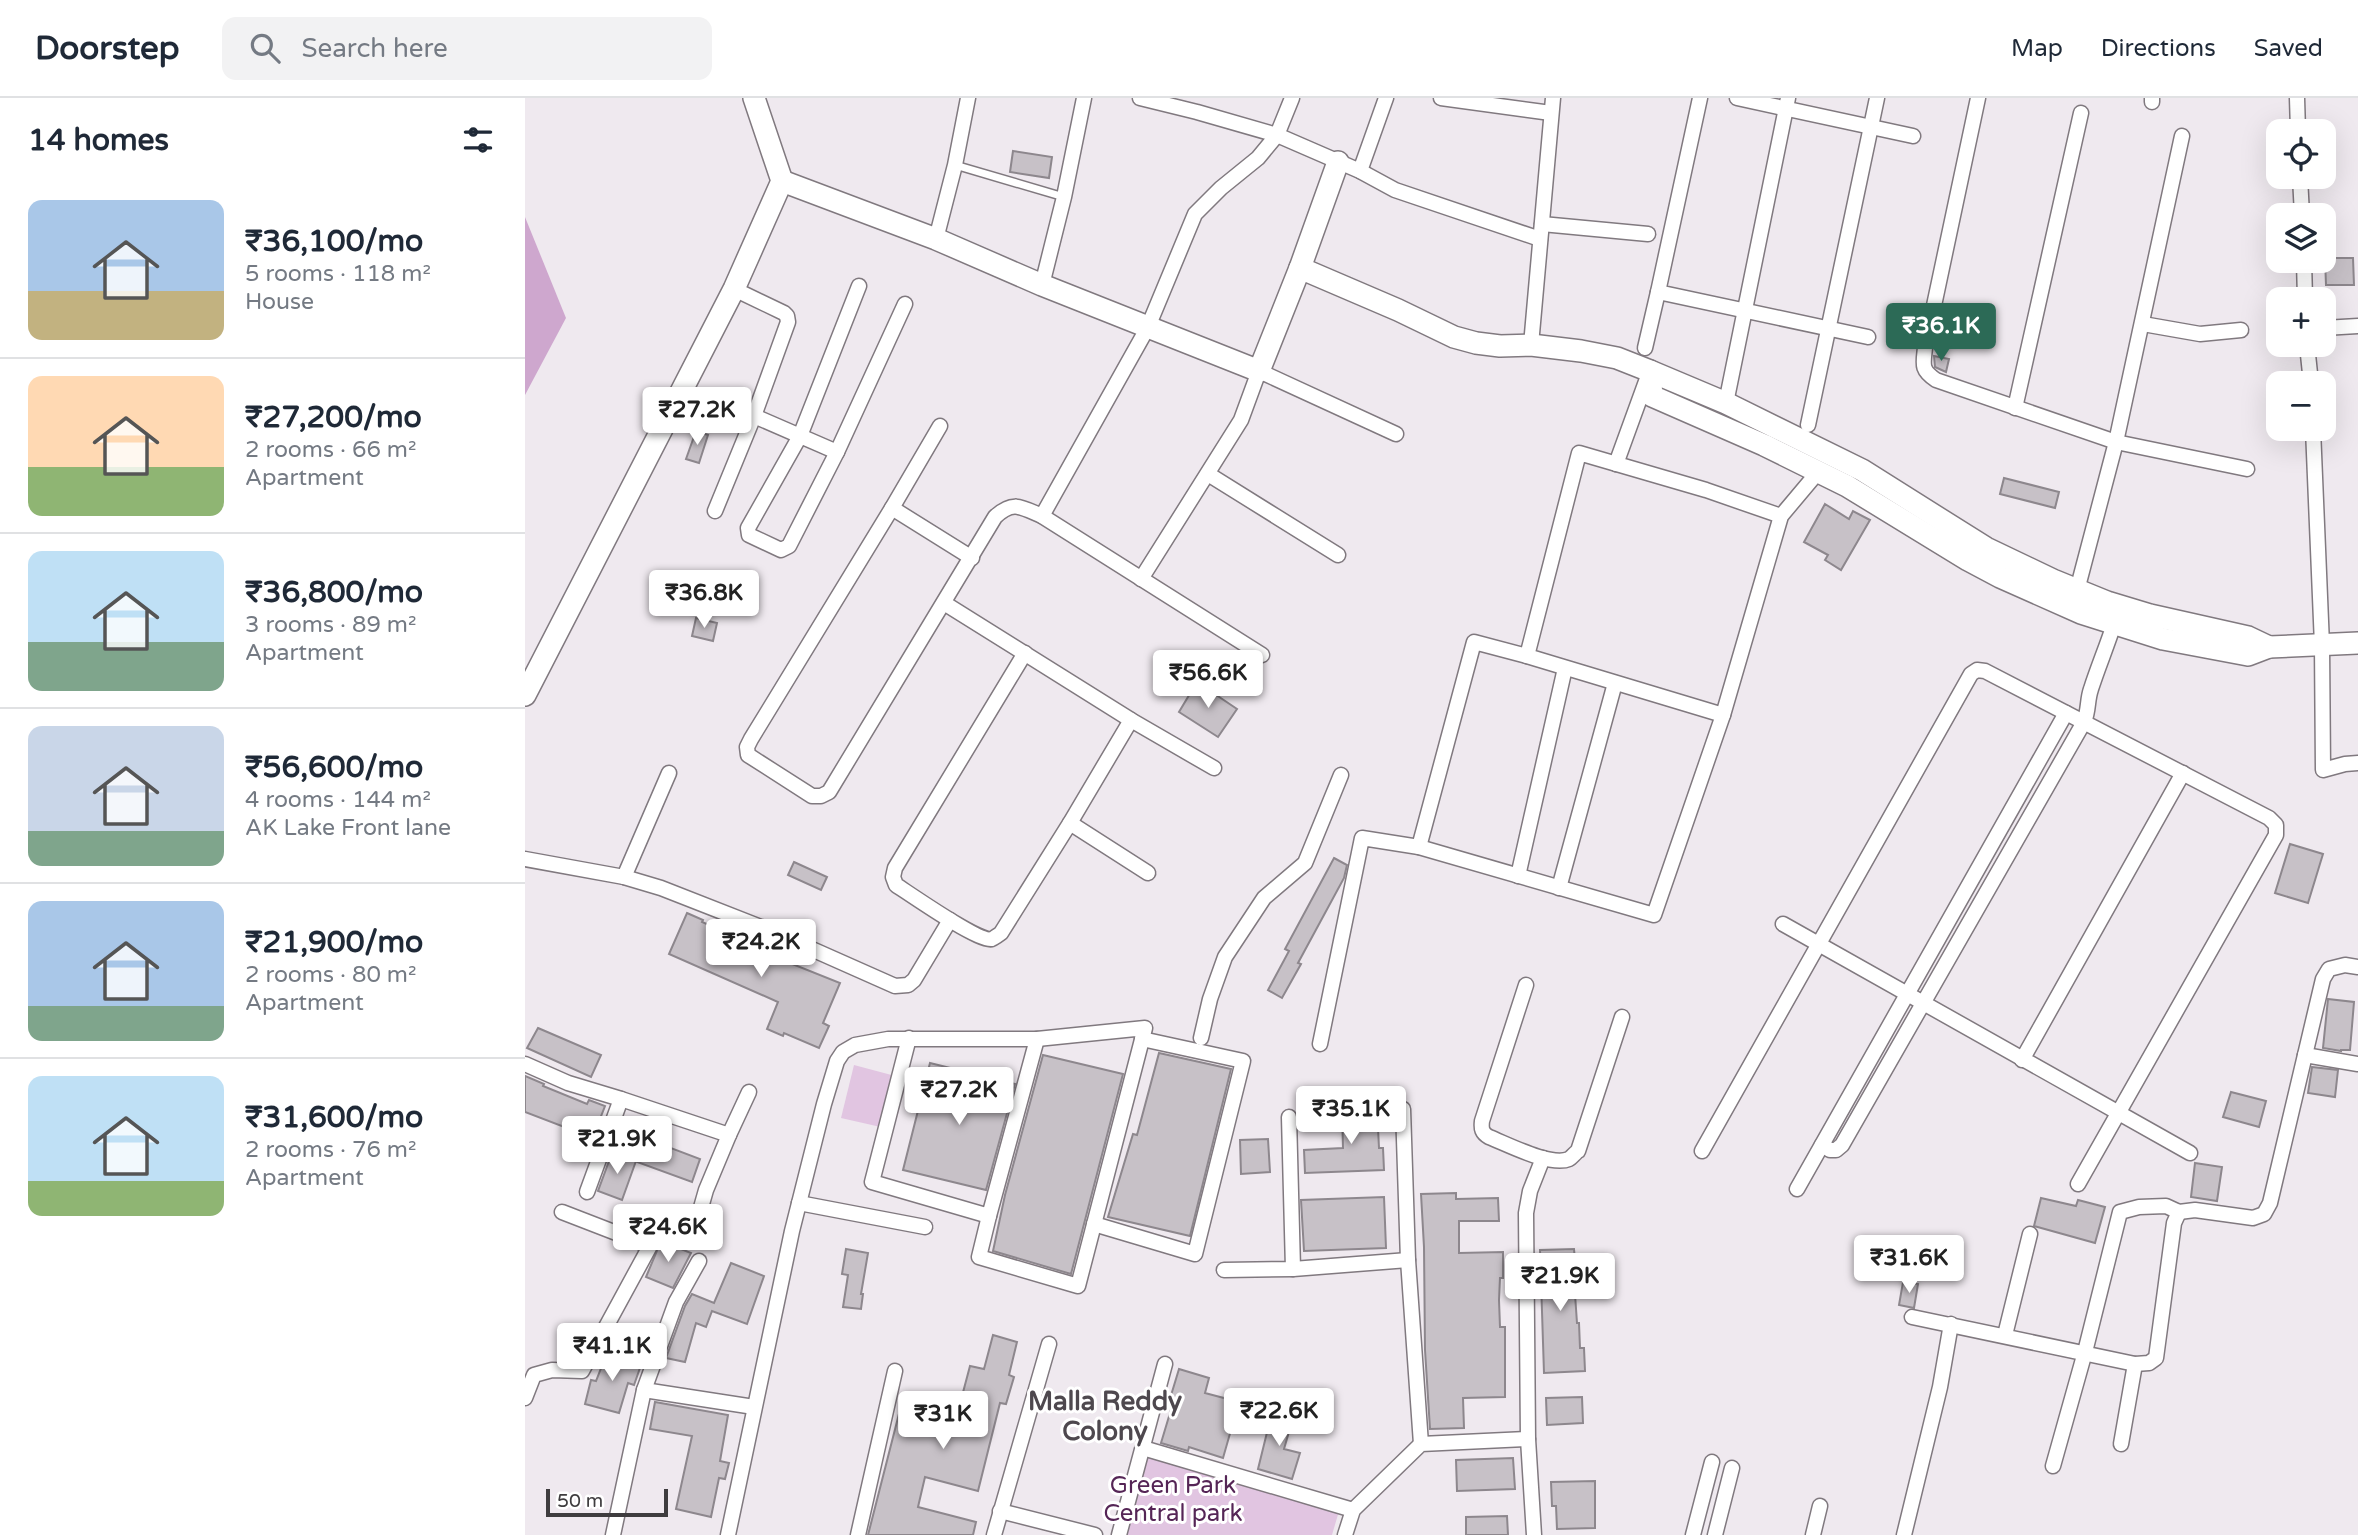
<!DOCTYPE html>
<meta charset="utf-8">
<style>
body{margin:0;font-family:"Varela Round",sans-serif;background:#f2f2f3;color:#1f2937;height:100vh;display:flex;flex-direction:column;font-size:26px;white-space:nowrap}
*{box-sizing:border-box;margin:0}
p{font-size:23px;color:#747a83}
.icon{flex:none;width:38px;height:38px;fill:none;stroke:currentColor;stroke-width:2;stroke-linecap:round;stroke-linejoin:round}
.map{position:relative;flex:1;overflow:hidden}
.panel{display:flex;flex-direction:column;background:#fff;width:525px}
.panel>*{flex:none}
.tools{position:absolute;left:1741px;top:21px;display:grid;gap:14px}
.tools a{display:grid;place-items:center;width:70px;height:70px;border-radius:14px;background:#fff;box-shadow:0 7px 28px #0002;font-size:35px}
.scale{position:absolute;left:21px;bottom:18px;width:122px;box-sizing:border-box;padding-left:7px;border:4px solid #3e3c3e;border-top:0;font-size:19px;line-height:24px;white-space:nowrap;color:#3e3c3e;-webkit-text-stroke:5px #fff;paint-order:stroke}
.price{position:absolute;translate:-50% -60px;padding:0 16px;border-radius:7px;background:#fff;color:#222;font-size:23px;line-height:46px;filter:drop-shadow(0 2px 4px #0008)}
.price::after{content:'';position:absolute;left:50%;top:42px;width:21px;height:16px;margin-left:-10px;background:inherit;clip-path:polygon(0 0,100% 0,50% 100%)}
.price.active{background:#2c6a56;color:#fff}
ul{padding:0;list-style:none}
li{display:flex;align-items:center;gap:21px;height:175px;padding:0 28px}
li+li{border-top:2px solid #e0e1e3}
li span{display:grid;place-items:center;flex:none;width:196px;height:140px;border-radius:14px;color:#555}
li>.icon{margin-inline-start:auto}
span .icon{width:84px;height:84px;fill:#fffc;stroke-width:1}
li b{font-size:30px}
h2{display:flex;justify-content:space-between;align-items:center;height:84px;padding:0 28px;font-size:30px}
header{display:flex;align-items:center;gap:42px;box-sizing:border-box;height:98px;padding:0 35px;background:#fff;border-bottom:2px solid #e0e1e3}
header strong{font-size:33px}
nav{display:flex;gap:38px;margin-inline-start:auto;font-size:24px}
.search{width:490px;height:63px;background:#f2f2f3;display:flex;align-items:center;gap:18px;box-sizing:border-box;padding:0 24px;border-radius:14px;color:#747a83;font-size:26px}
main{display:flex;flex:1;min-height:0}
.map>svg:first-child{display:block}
.green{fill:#e1c5e1}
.water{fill:#cea7ce}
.building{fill:#c7c1c7;stroke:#8d878d;stroke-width:2}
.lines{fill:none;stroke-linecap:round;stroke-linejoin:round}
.lane-casing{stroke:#80797f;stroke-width:10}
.street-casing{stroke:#80797f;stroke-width:17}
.secondary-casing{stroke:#80797f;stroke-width:24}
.lane{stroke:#fff;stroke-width:7}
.street{stroke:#fff;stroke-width:14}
.secondary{stroke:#fff;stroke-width:21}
.labels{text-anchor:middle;stroke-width:6;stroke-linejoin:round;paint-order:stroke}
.park-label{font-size:24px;fill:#552556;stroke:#fff}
.neighbourhood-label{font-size:26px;font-weight:bold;fill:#4e484e;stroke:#fff}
</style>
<header>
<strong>Doorstep</strong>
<div class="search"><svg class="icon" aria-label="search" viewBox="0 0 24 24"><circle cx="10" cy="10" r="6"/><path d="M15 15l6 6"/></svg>Search here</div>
<nav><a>Map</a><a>Directions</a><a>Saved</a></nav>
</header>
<main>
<section class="panel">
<h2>14 homes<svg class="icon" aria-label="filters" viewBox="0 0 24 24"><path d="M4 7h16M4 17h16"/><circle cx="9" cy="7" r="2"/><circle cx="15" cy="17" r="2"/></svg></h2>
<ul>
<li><span style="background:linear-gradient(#a9c7e8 65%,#c2b280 0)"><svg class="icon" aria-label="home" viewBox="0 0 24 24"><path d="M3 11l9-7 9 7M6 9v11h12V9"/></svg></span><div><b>₹36,100/mo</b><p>5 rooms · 118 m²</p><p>House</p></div></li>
<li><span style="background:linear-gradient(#ffd9b3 65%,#8fb573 0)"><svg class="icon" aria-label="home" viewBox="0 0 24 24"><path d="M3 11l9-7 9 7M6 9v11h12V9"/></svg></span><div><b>₹27,200/mo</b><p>2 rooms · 66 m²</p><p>Apartment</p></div></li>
<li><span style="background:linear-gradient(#bfe0f5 65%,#7fa58c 0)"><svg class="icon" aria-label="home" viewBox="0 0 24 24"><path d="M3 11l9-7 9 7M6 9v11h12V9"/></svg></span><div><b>₹36,800/mo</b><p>3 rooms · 89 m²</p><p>Apartment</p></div></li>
<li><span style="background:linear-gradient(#c9d6e8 75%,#7fa58c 0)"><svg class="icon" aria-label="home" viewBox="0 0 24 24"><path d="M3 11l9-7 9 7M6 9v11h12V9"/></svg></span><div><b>₹56,600/mo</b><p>4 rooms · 144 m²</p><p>AK Lake Front lane</p></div></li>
<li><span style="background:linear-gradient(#a9c7e8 75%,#7fa58c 0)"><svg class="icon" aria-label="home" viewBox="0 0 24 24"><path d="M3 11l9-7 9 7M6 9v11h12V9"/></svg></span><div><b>₹21,900/mo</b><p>2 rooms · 80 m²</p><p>Apartment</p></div></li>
<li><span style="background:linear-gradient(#bfe0f5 75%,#8fb573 0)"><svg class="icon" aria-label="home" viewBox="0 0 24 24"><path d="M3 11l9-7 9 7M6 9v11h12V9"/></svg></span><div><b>₹31,600/mo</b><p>2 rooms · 76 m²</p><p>Apartment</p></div></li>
</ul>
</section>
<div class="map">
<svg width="1833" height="1437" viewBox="0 0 1833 1437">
<rect width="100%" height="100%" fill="#efe9ef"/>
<g class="green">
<path d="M329 967 374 979 360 1030 316 1020Z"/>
<path d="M622 1357 814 1413 807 1437H600Z"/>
</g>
<path class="water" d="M0 119 41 220 0 297Z"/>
<g class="building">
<path d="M488 53 527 59 524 80 485 74Z"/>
<path d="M1800 160H1828L1829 187H1801Z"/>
<path d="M1409 258 1424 261 1421 274 1410 269Z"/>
<path d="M171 333 183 337 174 365 161 361Z"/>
<path d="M1479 380 1534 394 1530 410 1475 396Z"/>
<path d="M1300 406 1324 421 1328 413 1345 422 1316 472 1300 462 1303 457 1279 444Z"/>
<path d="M171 520 192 525 188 543 167 538Z"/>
<path d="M672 584 712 611 693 639 654 614Z"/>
<path d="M1765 746 1798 756 1783 805 1750 795Z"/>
<path d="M809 760 822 767 819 780 773 865 776 866 757 900 743 892 764 853 760 851Z"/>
<path d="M269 764 302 779 296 792 263 777Z"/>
<path d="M162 815 178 822 177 824 212 839 210 843 315 885 298 925 304 928 294 950 259 935 258 938 242 931 253 904 144 856Z"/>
<path d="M1803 901 1829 904 1825 952H1816V953L1798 950Z"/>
<path d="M13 930 76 957 66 979 2 950Z"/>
<path d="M634 955 706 971 665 1138 583 1119 608 1036 612 1037Z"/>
<path d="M518 957 598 976 546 1176 468 1153 480 1097Z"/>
<path d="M405 965 490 986 461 1092 378 1072Z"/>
<path d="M1787 969 1813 972 1810 999 1783 995Z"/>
<path d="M0 978 19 986 18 988 62 1006 64 1002 80 1008 71 1031 50 1023 47 1032 0 1014Z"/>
<path d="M1706 994 1741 1003 1734 1029 1698 1019Z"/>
<path d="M852 1010 854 1050H858L859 1072 780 1075 779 1052 818 1050 817 1012Z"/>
<path d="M123 1032 138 1036 135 1046 175 1061 167 1084 112 1064Z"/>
<path d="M743 1041 745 1074 716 1076 715 1042Z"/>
<path d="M87 1055 111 1063 97 1102 73 1093Z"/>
<path d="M1670 1065 1697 1069 1692 1103 1666 1099Z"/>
<path d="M931 1095V1101L973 1100 974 1123H934V1155L978 1154V1180H975L974 1202 975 1229H980V1299L938 1300 939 1330 905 1331 900 1252 899 1149 896 1096Z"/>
<path d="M859 1099 861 1150 779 1153 776 1102Z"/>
<path d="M1516 1100 1551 1108 1553 1102 1580 1109 1570 1145 1509 1128Z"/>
<path d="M136 1143 166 1155 148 1190 121 1179Z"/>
<path d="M321 1151 343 1155 336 1196H338L336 1211 318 1209 323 1177 317 1176Z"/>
<path d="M1049 1151 1053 1196H1050L1052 1225H1054L1055 1250H1059L1060 1273 1019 1275 1015 1152Z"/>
<path d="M206 1165 239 1178 222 1226 187 1213 181 1229 171 1225 160 1264 141 1260 160 1208 167 1196 189 1205Z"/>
<path d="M1378 1184 1393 1186 1389 1210 1374 1207Z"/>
<path d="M468 1237 492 1244 484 1277 489 1279 481 1306 475 1305 453 1393 400 1379 393 1409 451 1424 448 1437H343L377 1304 432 1317 445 1268 459 1271Z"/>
<path d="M82 1255 116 1267 109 1287 103 1285 94 1315 60 1306 66 1282 71 1283Z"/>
<path d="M654 1271 684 1280 680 1295 714 1304 698 1360 664 1349 663 1353 636 1345 648 1305 644 1304Z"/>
<path d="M1057 1299 1058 1325 1022 1327 1021 1300Z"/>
<path d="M130 1304 203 1317 195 1363 204 1365 200 1381 194 1380 186 1419 151 1411 167 1338 125 1331Z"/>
<path d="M747 1314 768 1320 759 1351 775 1355 767 1381 733 1371Z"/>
<path d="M988 1360 990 1391 932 1393 931 1362Z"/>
<path d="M1070 1383V1430L1032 1431 1031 1408H1027L1026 1384Z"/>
<path d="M982 1418 983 1437H941V1419Z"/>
</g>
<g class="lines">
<defs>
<path id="lane" d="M430 67 539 99"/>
<g id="street">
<path d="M615 0 672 14 752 37 835 73 870 92 1015 141"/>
<path d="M916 0 1026 15"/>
<path d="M1175 0 1133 194 1343 239"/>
<path d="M1212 0 1388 38"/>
<path d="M1453 0 1400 250C1398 267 1396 272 1411 282L1591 344 1722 371"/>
<path d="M1772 0 1773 33"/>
<path d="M1627 4V0"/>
<path d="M835 73 861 0"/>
<path d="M1775 79 1777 117"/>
<path d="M1017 126 1123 136"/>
<path d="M411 141 430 67 443 0"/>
<path d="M1779 163 1780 201"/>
<path d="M517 187 539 99 559 0"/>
<path d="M334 188 275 338 223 430 224 437 256 452 264 448 312 354 380 206"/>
<path d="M1618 226 1675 236 1716 232"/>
<path d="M1799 230 1833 228"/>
<path d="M1006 247 1028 0"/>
<path d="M1782 247 1786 285"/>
<path d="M1120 250 1133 194"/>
<path d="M155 292 229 318 312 354"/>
<path d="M1201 305 1263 0"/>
<path d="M1490 310 1556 15"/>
<path d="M1283 327 1352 0"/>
<path d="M415 328 367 410 226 641 222 649 223 657 287 698H296L304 694 470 419C488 402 496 409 517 418L737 557"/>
<path d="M1788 331 1797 547 1798 672 1820 666 1833 665"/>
<path d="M1091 366 1123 278"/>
<path d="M683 376 813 457"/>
<path d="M367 410 447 460"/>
<path d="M190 413 229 318 263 224 262 218 259 215 209 191"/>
<path d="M517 418 623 229 670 116 696 90 733 60 752 37 767 0"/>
<path d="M616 481 716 322 734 273 871 336"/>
<path d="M1550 500 1591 344 1657 38"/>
<path d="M419 505 606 622 689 670"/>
<path d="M500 555 370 770 368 779 371 787C385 796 455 845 467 841 468 841 476 835 476 835L545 725 606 622"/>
<path d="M1198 617 1002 558 1054 355 1181 392 1256 418"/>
<path d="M545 725 623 775"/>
<path d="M894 749 949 544 1002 558"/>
<path d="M0 761 99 779 136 790 246 833 370 888 383 887 389 882 425 822"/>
<path d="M993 778 1040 570"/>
<path d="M99 779 144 675"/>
<path d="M1034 790 1090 585"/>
<path d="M1258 826 1665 1055"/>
<path d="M1001 887 957 1023C956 1031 957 1035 964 1039 982 1046 1026 1069 1044 1061 1046 1060 1051 1054 1053 1053L1097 919"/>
<path d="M384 940 347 1084 464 1118 512 941"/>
<path d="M676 940 685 901 700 859 739 800 780 765 816 677"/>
<path d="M795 946 837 740 894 749 1129 817 1198 617 1256 418 1293 374"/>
<path d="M1780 957 1833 966"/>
<path d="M1497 962 1658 675"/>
<path d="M0 966 43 985 96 1001 204 1037 181 1092 173 1120"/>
<path d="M878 1011 883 1162 896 1346"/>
<path d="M764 1019 768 1171"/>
<path d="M204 1037 224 994"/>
<path d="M1297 1047 1305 1052H1311L1317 1047 1559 624C1564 612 1562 602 1566 591 1573 569 1582 548 1589 526"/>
<path d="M1177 1053 1446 576 1452 572 1460 573 1744 720 1751 727V737L1553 1086"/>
<path d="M1272 1091 1541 615"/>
<path d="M62 1094 96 1001"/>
<path d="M274 1105 400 1129"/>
<path d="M569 1126 670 1156 718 963 617 941"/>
<path d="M699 1172 768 1171 883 1162"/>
<path d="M1387 1219 1610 1266 1624 1265 1631 1260 1649 1125 1654 1114"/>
<path d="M1480 1237 1505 1136"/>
<path d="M119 1292 229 1309"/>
<path d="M0 1300 9 1277 27 1272 57 1273 125 1148 37 1114"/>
<path d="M1596 1346 1610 1266"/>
<path d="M618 1350 828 1412"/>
<path d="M1528 1368 1560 1254 1595 1114 1614 1109 1641 1108 1654 1114 1670 1112 1728 1120 1739 1116 1745 1105 1798 881 1804 871 1820 867 1833 869"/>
<path d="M475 1413 570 1437"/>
<path d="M88 1437 119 1292 151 1204 174 1163"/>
<path d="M203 1437 267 1133 299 1006 312 963 318 954 330 947 363 941H512L620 930 553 1188 454 1159 464 1118"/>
<path d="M333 1437 370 1273"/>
<path d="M469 1437 524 1246"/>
<path d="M594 1437 640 1266"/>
<path d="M820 1437 828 1412 896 1346 1003 1341"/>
<path d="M1009 1437 1003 1341 1001 1115 1005 1093 1018 1060"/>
<path d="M1168 1437 1187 1364"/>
<path d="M1190 1437 1207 1370"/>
<path d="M1288 1437 1295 1408"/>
<path d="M1379 1437 1415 1289 1426 1226"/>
</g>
<g id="secondary">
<path d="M257 83 411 141 517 187 734 273 775 170 813 64"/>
<path d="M775 170 873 212 929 239 951 245 975 248 1006 247 1056 253 1092 260 1125 273 1201 305 1337 372 1461 450 1528 482 1582 504 1625 517 1723 539 1744 549"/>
<path d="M1125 273 1127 298 1239 347 1322 388 1443 462 1475 479 1556 515 1638 541 1723 557 1744 549 1833 545"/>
<path d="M0 597 209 191 257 83 229 0"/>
</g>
</defs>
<use href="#lane" class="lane-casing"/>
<use href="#street" class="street-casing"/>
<use href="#secondary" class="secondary-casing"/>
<use href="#lane" class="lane"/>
<use href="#street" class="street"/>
<use href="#secondary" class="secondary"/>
</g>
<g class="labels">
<g class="park-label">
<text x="648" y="1395">Green Park<tspan x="648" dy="28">Central park</tspan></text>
</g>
<g class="neighbourhood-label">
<text x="580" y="1312">Malla Reddy<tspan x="580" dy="30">Colony</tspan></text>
</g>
</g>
</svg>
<div class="tools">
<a><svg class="icon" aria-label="locate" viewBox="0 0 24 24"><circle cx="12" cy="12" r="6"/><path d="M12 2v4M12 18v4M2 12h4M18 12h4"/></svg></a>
<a><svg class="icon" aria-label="layers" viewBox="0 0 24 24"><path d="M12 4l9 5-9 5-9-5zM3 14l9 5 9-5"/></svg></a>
<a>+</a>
<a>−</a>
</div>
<div class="scale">50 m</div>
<b class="price active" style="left:1416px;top:265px">₹36.1K</b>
<b class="price" style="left:172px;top:349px">₹27.2K</b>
<b class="price" style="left:179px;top:532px">₹36.8K</b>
<b class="price" style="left:683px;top:612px">₹56.6K</b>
<b class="price" style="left:236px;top:881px">₹24.2K</b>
<b class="price" style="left:434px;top:1029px">₹27.2K</b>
<b class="price" style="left:826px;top:1048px">₹35.1K</b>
<b class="price" style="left:92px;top:1078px">₹21.9K</b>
<b class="price" style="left:143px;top:1166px">₹24.6K</b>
<b class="price" style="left:1384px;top:1197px">₹31.6K</b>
<b class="price" style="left:1035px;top:1215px">₹21.9K</b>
<b class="price" style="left:87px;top:1285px">₹41.1K</b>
<b class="price" style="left:754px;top:1350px">₹22.6K</b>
<b class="price" style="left:418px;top:1353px">₹31K</b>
</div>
</main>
